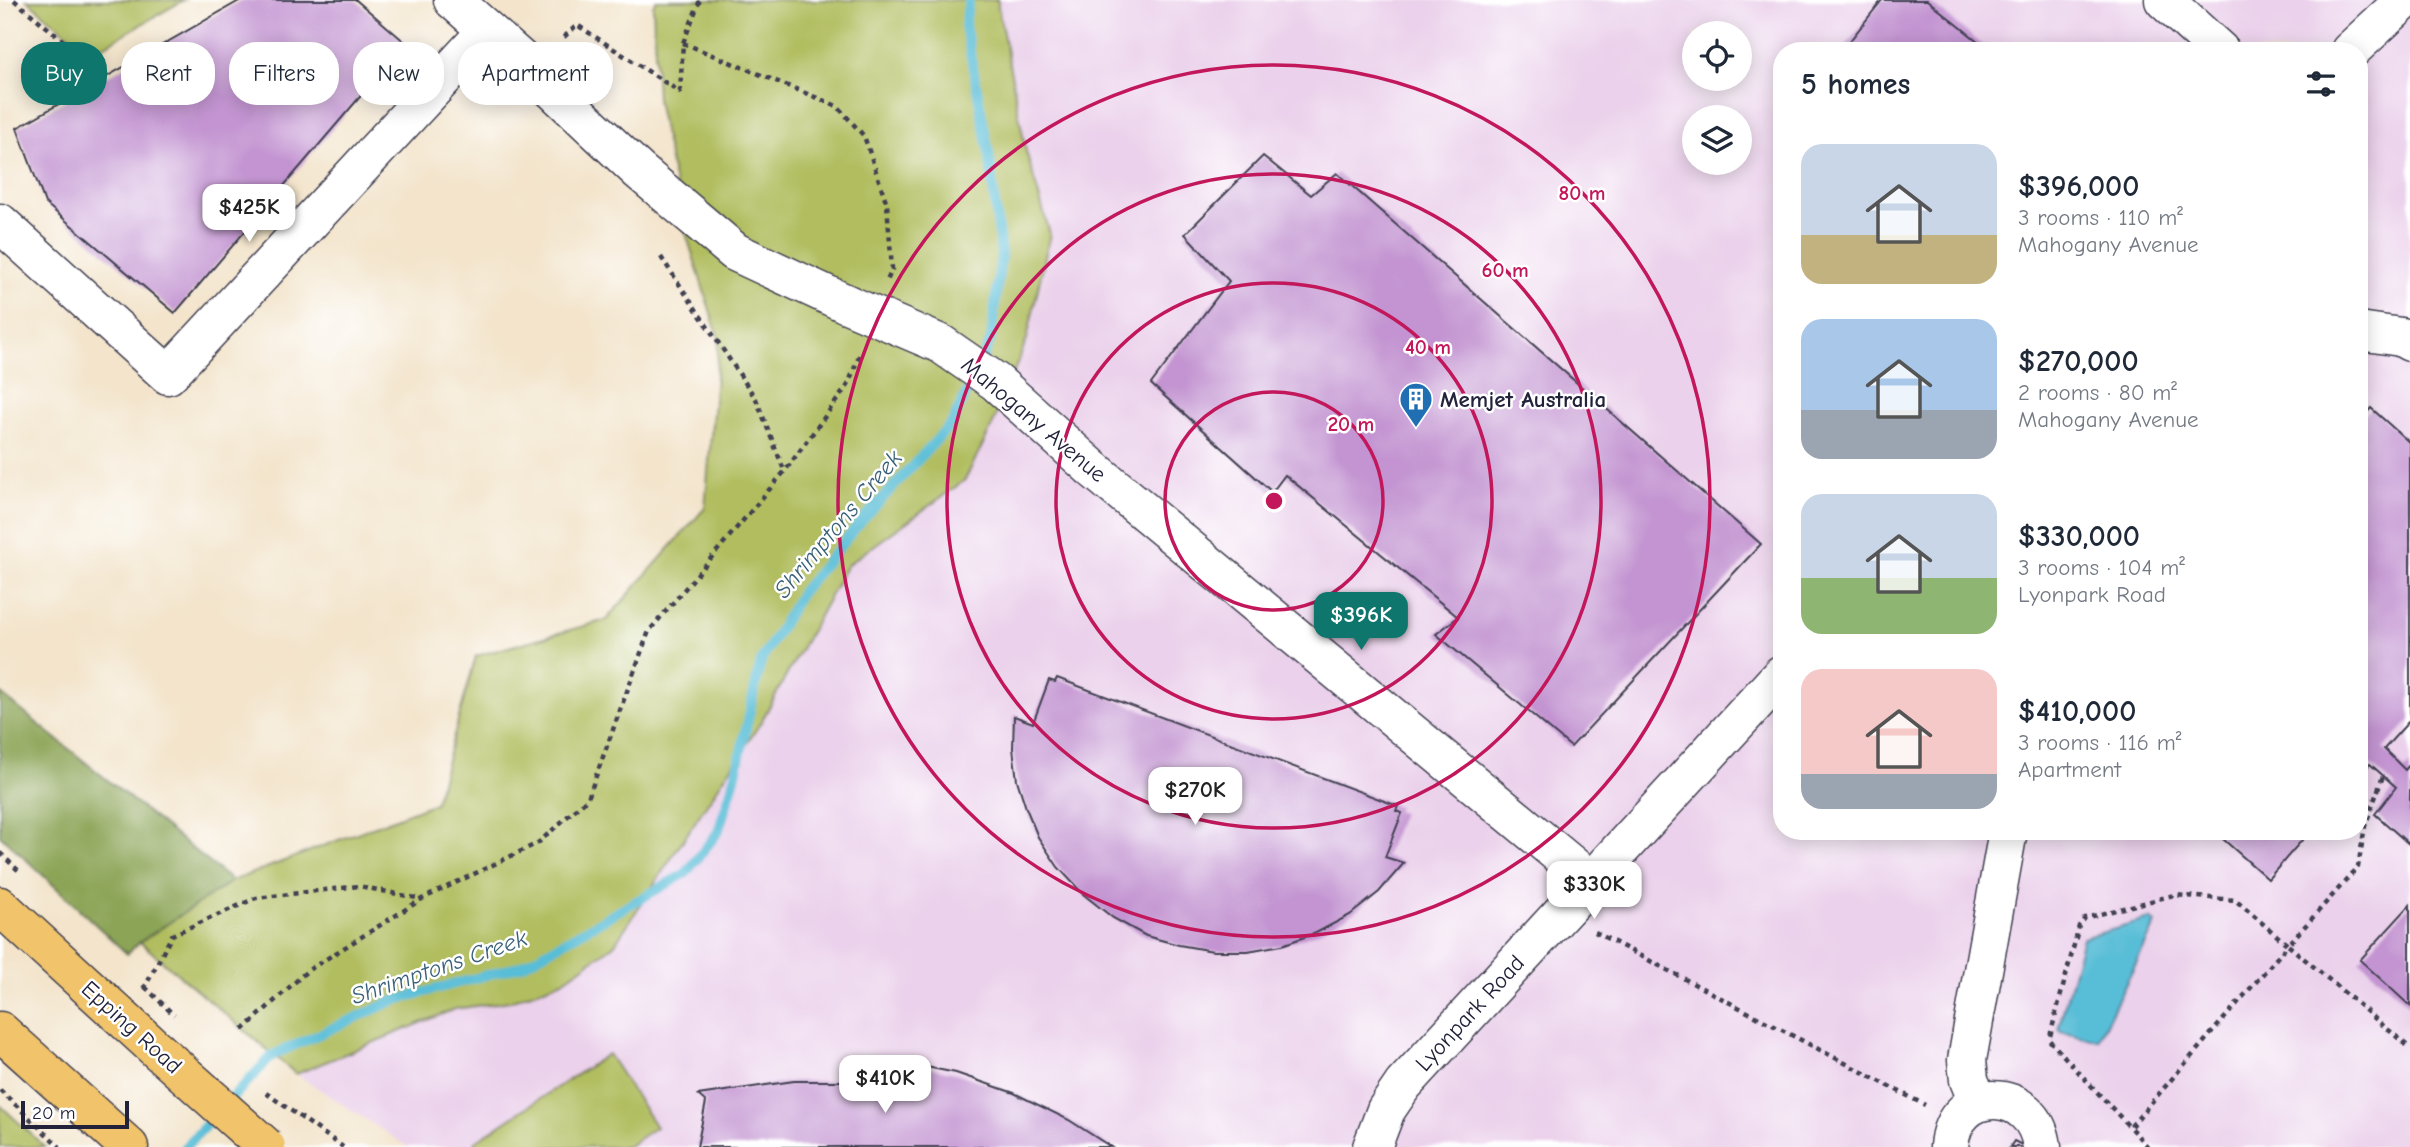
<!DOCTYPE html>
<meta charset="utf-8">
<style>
body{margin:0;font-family:"Comic Neue",sans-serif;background:#f6f6f7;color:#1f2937;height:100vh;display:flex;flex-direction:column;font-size:26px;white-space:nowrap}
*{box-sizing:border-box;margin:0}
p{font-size:23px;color:#747a83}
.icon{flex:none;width:38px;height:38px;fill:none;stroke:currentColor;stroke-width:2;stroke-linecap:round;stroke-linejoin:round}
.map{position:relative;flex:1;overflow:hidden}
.side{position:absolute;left:1773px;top:42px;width:595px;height:798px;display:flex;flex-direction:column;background:#fff;border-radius:28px;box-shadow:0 4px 18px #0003}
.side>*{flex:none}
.banner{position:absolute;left:21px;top:42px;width:665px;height:63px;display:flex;gap:14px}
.controls{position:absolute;left:1682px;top:21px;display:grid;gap:14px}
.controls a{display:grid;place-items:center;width:70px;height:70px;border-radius:50%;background:#fff;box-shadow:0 4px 18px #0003;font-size:35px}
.scale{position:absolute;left:21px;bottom:18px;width:108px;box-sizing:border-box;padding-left:7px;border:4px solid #22223b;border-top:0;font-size:19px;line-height:24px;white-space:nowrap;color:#22223b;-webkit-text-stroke:5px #fff;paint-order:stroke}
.price{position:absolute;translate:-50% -60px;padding:0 16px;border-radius:14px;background:#fff;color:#222;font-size:23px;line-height:46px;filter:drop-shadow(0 2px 4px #0008)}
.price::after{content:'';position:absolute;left:50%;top:42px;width:21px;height:16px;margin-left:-10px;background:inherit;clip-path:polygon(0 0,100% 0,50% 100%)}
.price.selected{background:#0f766e;color:#fff}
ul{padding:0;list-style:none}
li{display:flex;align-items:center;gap:21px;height:175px;padding:0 28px}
li span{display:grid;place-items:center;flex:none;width:196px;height:140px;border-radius:21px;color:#555}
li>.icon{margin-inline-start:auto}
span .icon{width:84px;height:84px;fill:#fffc;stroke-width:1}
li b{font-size:30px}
h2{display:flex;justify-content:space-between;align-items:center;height:84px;padding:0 28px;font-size:30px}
.pill{padding:0 24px;border-radius:28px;background:#fff;box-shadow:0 4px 18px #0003;font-size:24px;line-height:63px}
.pill.selected{background:#0f766e;color:#fff}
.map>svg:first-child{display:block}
.built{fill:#ebd1eb;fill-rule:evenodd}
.green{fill:#b1bd5f;stroke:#6a704d;stroke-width:2}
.forest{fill:#8ca456;stroke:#576348;stroke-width:2}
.water{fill:#59bdd7;stroke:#3e7089;stroke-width:2}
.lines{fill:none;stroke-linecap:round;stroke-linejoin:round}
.stream{stroke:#59bdd7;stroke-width:10}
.building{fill:#c394d1}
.minor-casing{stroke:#413f51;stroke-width:41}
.major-casing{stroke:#413f51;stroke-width:41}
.path{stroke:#413f51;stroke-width:4.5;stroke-dasharray:5 5;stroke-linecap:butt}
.minor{stroke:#fff;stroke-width:38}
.major{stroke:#f1c36a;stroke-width:38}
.minor-bridge-casing{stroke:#413f51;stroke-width:41;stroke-linecap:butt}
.major-bridge-casing{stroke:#413f51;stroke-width:41;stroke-linecap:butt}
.path-bridge{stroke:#413f51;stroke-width:4.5;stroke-dasharray:5 5;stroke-linecap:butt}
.minor-bridge{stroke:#fff;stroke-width:38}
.major-bridge{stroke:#f1c36a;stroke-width:38}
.ring{fill:none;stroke:#c2185b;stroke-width:3.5}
.labels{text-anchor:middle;stroke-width:5;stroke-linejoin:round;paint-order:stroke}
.poi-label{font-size:23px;font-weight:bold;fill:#22223b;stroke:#fff;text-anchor:start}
.street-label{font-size:23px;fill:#22223b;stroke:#fff}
.water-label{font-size:24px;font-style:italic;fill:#386079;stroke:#fff}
.centre{fill:#c2185b;stroke:#fff;stroke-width:3.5}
.ring-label{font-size:21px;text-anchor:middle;font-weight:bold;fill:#c2185b;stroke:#fff;stroke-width:5;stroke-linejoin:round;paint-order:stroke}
</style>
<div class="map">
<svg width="2410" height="1147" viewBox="0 0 2410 1147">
<rect width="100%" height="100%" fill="#fff"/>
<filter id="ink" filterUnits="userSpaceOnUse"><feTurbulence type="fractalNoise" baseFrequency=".0143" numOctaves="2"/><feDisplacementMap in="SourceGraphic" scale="14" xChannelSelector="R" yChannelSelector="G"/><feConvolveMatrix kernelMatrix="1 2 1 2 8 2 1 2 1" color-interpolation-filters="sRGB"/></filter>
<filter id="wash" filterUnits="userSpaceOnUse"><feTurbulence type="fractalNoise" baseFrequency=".00686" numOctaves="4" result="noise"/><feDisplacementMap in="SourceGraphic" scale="28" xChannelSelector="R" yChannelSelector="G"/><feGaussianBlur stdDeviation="1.57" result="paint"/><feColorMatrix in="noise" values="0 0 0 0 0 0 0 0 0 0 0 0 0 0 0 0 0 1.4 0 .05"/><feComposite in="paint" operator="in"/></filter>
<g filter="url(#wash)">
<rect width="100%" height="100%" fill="#f3e4cb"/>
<path class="built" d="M998 0H2410V1147H408L296 1074 455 1009 510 1001 761 722 847 565 965 479 1050 234 1026 151 998 6ZM1694 33H1740V79H1694ZM1782 51H2359V831H1782ZM1694 117H1740V163H1694Z"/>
<g class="green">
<path d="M27 0H184L91 53Z"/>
<path d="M656 0H998V7L1026 151 1050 234 1027 339 992 426 965 480 847 565 761 722 614 945 563 981 510 1001 455 1009 296 1074 140 942 232 881 435 803 476 656 606 620 705 508 719 339 685 230 657 101 653 6Z"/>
<path d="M608 1054 656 1127 627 1147H477L474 1142Z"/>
<path d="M0 1105 45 1147H0Z"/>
</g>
<path class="forest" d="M0 693 232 881 140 942 127 954 0 835Z"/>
<path class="water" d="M2150 919 2156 923 2098 1040 2060 1031 2059 1026 2083 938Z"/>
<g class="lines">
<g class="stream">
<path d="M969 0 965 25 989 153 1001 255 991 339 981 362"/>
<path d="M185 1147 273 1055 393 1001 523 965 686 873 718 832 735 778 761 661 802 591 858 525 952 423 974 377"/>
</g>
</g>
<g id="blocks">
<g class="building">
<path d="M241 0H356L406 43 175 313 45 203 17 128Z"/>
<path d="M1882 0H1927L1990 51H1842Z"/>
<path d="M1263 156 1311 195 1337 173 1761 544 1571 747 1436 634 1458 617 1285 475 1272 492 1151 384 1229 281 1185 234Z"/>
<path d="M2371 408 2410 443V720L2384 749 2405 770 2410 764V845L2375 814 2396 787 2370 764 2359 776V421Z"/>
<path d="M1057 678 1398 806 1396 811 1402 813 1385 857 1404 863 1379 892 1350 915 1316 933 1282 945 1248 951H1213L1179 945 1146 936 1113 918 1083 894 1058 867 1038 837 1026 808 1017 780 1013 748 1014 716 1033 723 1049 680 1055 682Z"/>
<path d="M2214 831H2310L2268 879Z"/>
<path d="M2410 905V1006L2360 960Z"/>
<path d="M897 1061 956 1073 1014 1093 1069 1120 1111 1147H697L706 1102 698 1095 794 1081H844L893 1085Z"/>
<path d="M2014 1141 2026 1147H2010Z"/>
</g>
</g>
</g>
<g filter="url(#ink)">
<use href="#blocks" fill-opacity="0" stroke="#413f51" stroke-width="2"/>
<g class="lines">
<defs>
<g id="minor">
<path d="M453 0 519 58 639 171 735 252 847 304"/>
<path d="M2164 0 2220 51"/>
<path d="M2350 51 2405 0"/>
<path d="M0 223 168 375 487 31"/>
<path d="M2359 331 2401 337 2410 342"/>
<path d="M1093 469 1591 881"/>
<path d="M1978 1102 1969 1080 1967 1060 2008 831"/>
<path id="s1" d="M1372 1147 1386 1110 1403 1085 1782 674"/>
<path d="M1949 1147C1953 1084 2035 1085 2042 1147"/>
</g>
<g id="major">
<path d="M0 906 156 1049"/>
<path d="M0 1031 129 1147"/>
</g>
</defs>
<use href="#minor" class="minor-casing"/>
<use href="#major" class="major-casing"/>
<g class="path">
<path d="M14 0 94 66"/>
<path d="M564 37 577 25 680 92 683 43 700 0"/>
<path d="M683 43 837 106 864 136 887 204 892 269 887 281"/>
<path d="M661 257 756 399 784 470"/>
<path d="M0 853 21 873"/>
<path d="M1595 932 1925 1105"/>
<path d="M143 985 145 987 172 935 256 898 359 886 421 899"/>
<path d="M243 1030 307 971 422 899 538 843 588 798 649 631 785 471 848 385 861 351"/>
<path d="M0 1090 60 1147"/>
<path d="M2131 1126 2288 945 2410 1048"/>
<path d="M2148 1147 2049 1040 2079 926 2085 918 2174 895 2235 900 2288 945 2358 867 2365 826 2383 776"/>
</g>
<use href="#minor" class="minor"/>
<use href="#major" class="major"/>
<defs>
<path id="minor-bridge" d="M847 304 941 344 996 382 1093 469"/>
<path id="major-bridge" d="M156 1049 266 1147"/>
</defs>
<use href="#minor-bridge" class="minor-bridge-casing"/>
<use href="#major-bridge" class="major-bridge-casing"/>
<g class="path-bridge">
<path d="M145 987 174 1015"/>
<path d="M266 1093 343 1147"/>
</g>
<use href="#minor-bridge" class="minor-bridge"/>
<use href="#major-bridge" class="major-bridge"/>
</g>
</g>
<g class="ring">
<circle cx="1274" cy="501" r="109"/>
<circle cx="1274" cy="501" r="218"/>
<circle cx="1274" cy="501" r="327"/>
<circle cx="1274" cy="501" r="436"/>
</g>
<defs>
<symbol id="building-pin" viewBox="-11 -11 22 30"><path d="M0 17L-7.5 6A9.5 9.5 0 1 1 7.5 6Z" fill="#1f6fb2" stroke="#fff"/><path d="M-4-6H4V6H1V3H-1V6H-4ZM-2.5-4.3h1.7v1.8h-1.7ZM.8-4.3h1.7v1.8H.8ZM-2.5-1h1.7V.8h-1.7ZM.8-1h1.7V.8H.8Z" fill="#fff"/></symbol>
</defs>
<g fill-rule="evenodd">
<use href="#building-pin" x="1397" y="380" width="38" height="52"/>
</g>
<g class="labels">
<g class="poi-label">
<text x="1440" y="407">Memjet Australia</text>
</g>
<g class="street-label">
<text transform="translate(1034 419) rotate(40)" y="8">Mahogany Avenue</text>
<text dy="8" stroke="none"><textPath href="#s1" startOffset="168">Lyonpark Road</textPath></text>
<text transform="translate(132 1027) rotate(42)" y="8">Epping Road</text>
</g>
<g class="water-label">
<text transform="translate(838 524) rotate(-50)" y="8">Shrimptons Creek</text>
<text transform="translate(439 967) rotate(-19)" y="8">Shrimptons Creek</text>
</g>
</g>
<circle cx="1274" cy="501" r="10" class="centre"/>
<g class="ring-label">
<text x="1582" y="200">80 m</text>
<text x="1505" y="277">60 m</text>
<text x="1428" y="354">40 m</text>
<text x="1351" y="431">20 m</text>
</g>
</svg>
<div class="controls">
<a><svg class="icon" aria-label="locate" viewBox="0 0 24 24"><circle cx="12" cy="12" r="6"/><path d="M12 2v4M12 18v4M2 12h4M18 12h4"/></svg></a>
<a><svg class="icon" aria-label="layers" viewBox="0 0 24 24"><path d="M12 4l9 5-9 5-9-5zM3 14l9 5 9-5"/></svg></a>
</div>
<div class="scale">20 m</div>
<b class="price" style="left:249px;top:244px">$425K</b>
<b class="price selected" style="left:1361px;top:652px">$396K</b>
<b class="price" style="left:1195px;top:827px">$270K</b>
<b class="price" style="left:1594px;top:921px">$330K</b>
<b class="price" style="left:885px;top:1115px">$410K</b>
<div class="banner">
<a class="pill selected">Buy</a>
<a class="pill">Rent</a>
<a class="pill">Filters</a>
<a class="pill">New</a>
<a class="pill">Apartment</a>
</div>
<section class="side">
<h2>5 homes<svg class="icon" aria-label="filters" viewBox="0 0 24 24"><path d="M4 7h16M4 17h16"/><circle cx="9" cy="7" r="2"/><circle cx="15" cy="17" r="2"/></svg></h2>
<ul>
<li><span style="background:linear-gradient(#c9d6e8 65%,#c2b280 0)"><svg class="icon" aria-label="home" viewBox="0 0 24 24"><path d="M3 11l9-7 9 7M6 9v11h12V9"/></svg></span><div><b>$396,000</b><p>3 rooms · 110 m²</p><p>Mahogany Avenue</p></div></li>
<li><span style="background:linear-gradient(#a9c7e8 65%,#9aa5b1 0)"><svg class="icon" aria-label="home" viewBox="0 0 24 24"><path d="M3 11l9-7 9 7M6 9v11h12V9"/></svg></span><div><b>$270,000</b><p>2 rooms · 80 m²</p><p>Mahogany Avenue</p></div></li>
<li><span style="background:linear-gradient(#c9d6e8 60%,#8fb573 0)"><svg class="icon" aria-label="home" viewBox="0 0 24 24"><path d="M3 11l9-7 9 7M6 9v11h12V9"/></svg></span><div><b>$330,000</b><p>3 rooms · 104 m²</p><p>Lyonpark Road</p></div></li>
<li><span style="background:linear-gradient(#f6c9c9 75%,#9aa5b1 0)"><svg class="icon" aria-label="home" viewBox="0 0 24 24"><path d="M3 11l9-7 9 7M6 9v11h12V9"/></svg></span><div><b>$410,000</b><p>3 rooms · 116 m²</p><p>Apartment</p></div></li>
</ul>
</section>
</div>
